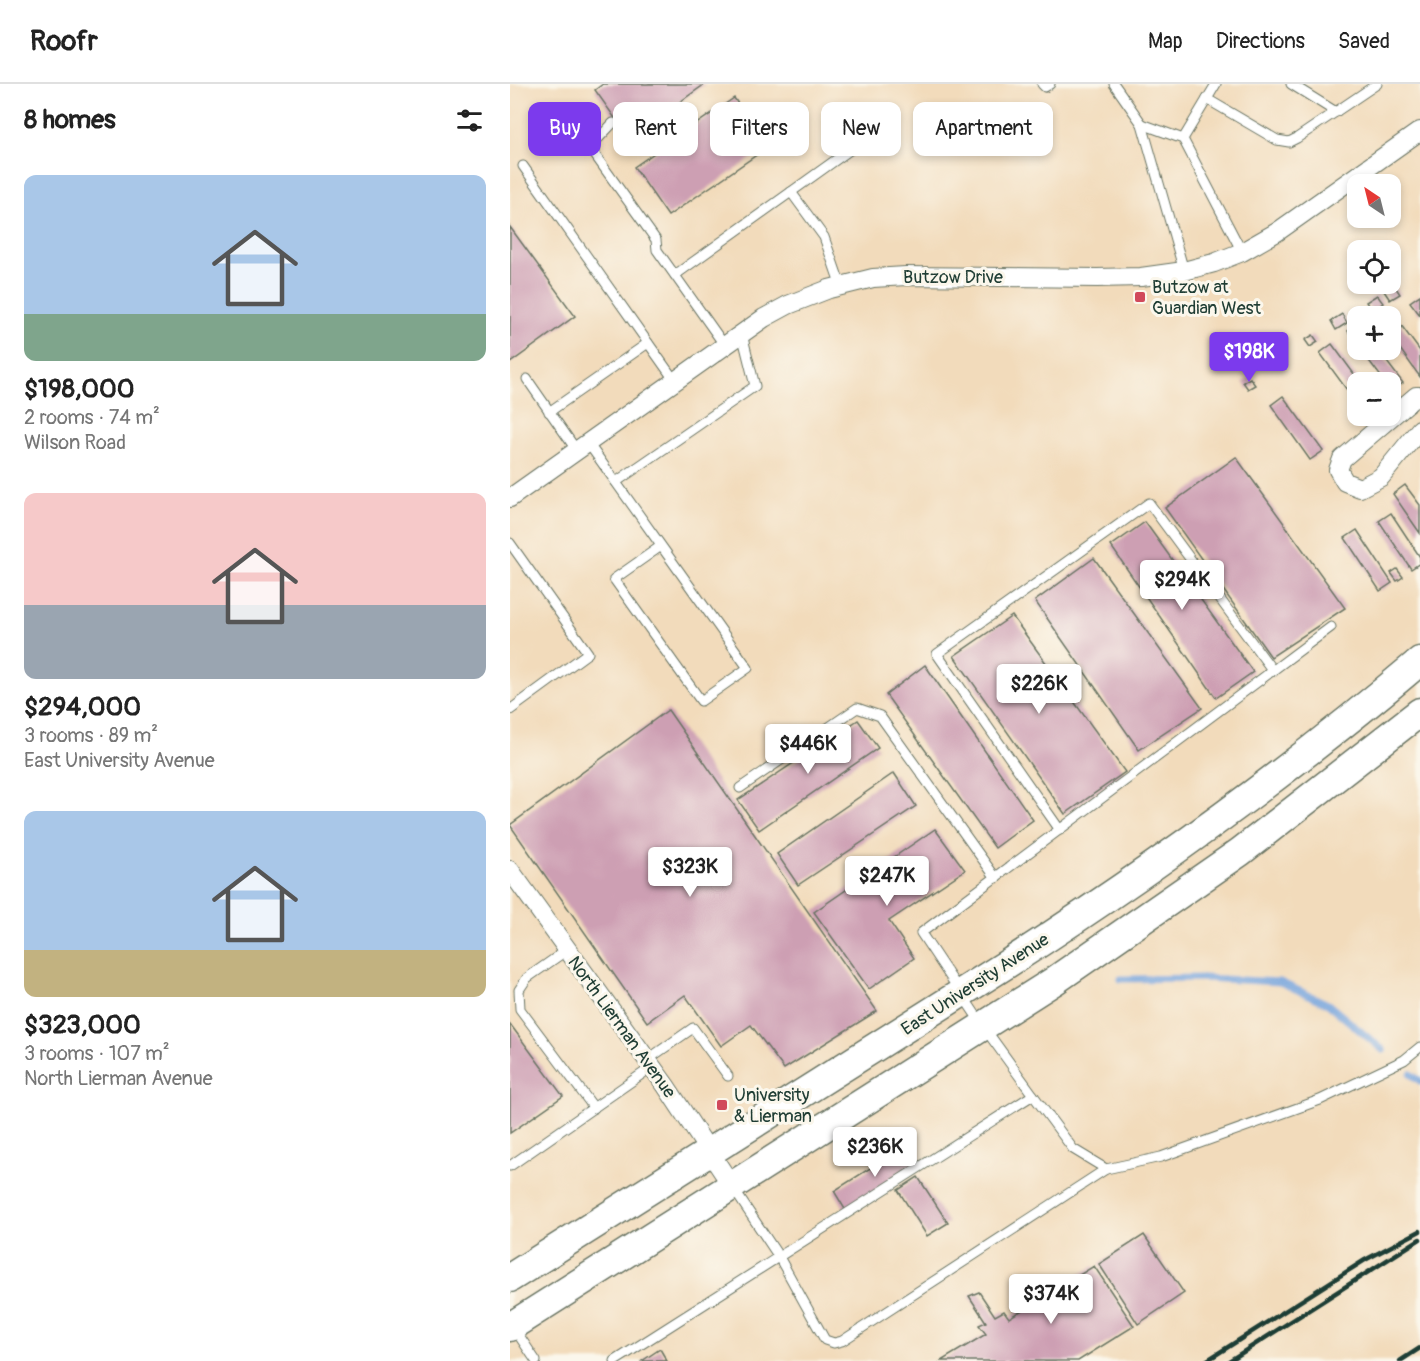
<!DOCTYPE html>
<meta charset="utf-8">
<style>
body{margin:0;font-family:Pangolin,sans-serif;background:#f2f2f2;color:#222;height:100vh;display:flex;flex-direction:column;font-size:22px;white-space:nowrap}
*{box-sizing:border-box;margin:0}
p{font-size:20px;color:#767676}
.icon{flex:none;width:33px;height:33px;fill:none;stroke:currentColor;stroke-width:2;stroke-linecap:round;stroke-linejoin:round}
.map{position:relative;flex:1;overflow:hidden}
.side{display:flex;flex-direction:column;background:#fff;width:510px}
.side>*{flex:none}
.banner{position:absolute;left:18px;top:18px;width:570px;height:54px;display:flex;gap:12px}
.needle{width:39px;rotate:325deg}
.buttons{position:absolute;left:837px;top:90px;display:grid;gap:12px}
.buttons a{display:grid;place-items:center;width:54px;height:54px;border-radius:12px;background:#fff;box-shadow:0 3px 9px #0003;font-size:30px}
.price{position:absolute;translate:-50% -51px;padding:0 14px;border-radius:6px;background:#fff;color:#222;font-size:20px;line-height:39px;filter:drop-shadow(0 2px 3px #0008)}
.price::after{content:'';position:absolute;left:50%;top:36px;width:18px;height:14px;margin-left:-9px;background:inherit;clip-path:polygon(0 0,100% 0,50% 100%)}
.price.on{background:#7c3aed;color:#fff}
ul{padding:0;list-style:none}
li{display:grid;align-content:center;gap:12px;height:318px;padding:0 24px}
li span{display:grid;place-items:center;height:186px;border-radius:12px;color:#555}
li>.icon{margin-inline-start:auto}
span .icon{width:108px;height:108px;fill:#fffc;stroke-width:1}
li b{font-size:26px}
h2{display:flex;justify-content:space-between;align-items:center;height:72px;padding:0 24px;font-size:26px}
.chip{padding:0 21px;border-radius:12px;background:#fff;box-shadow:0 3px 9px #0003;font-size:21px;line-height:54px}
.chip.on{background:#7c3aed;color:#fff}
header{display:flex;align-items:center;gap:36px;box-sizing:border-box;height:84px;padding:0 30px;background:#fff;border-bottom:2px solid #e0e0e0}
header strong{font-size:28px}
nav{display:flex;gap:33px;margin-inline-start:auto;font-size:21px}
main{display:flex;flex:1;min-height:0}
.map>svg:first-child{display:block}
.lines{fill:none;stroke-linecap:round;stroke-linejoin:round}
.stream{stroke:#72a1db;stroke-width:7}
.building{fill:#cd9fb3}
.lane-casing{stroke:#697463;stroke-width:11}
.street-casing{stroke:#697463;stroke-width:20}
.primary-casing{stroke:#697463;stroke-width:31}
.lane{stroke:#fff;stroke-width:9}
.street{stroke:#fff;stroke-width:18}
.primary{stroke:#fff;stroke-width:28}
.rail{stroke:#1f3d34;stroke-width:4.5}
.poi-dot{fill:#d1495b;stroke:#fbf7ec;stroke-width:2}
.labels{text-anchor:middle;stroke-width:6;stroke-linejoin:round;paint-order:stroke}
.street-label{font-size:18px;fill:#1f3d34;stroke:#fbf7ec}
.poi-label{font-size:18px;fill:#1f3d34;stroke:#fbf7ec;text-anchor:start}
</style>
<header>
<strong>Roofr</strong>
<nav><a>Map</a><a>Directions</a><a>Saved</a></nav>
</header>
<main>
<section class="side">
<h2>8 homes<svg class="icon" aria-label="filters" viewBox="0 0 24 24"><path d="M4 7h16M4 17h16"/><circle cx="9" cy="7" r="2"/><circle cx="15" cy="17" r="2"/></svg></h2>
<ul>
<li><span style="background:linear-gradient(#a9c7e8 75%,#7fa58c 0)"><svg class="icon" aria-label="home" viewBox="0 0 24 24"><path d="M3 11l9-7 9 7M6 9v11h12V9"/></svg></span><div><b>$198,000</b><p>2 rooms · 74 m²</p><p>Wilson Road</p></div></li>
<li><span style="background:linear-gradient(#f6c9c9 60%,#9aa5b1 0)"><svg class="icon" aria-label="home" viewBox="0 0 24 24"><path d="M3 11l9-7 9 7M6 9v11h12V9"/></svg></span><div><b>$294,000</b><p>3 rooms · 89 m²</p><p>East University Avenue</p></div></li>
<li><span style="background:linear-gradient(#a9c7e8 75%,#c2b280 0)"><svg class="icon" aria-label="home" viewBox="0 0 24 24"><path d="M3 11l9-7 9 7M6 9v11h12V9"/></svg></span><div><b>$323,000</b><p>3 rooms · 107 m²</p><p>North Lierman Avenue</p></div></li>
</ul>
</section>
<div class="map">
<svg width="910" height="1277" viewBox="0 0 910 1277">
<rect width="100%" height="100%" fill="#fbf7ec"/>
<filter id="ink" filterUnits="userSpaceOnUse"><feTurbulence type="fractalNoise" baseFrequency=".0167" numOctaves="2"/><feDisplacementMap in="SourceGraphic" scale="12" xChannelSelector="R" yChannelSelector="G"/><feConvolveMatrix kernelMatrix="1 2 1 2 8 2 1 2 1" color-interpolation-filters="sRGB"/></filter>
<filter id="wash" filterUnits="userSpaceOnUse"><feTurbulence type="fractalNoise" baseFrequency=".008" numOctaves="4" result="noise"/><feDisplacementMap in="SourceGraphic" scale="24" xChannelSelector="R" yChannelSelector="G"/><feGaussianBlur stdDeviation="1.35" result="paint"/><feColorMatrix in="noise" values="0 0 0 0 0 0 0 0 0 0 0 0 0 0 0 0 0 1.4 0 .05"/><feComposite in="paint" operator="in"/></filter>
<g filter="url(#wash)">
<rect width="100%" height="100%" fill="#f2dbbb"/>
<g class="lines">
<g class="stream">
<path d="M611 895 692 894 770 898 818 920 873 966"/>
<path d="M901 990 910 997"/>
</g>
</g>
<g id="blocks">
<g class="building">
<path d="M93 0H195L119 54 85 6Z"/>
<path d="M224 14 258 63 158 132 124 83Z"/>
<path d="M0 143 65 232 0 279Z"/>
<path d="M880 195 890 210 880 216 872 204 880 200Z"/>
<path d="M867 211 873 219 862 227 856 218Z"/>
<path d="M910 211V231L900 218Z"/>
<path d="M880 226 910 267V293L880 251V232H871Z"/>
<path d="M832 230 837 239 826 246 821 237Z"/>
<path d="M848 240V261L838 247Z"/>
<path d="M803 251 808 258 800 263 795 256Z"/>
<path d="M822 260 850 298H848V321L810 269Z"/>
<path d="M851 266H868L893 299 881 307 880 298H875Z"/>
<path d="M740 294 745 301 738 305 733 298Z"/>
<path d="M773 312 813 367 800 376 761 321Z"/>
<path d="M726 373 835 524 761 573 655 424Z"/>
<path d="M895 401 910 421V449L883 410Z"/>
<path d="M881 429 910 473V479L901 485 869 437Z"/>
<path d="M635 438 743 588 706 614 601 462Z"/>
<path d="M847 446 882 499 870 507 835 454Z"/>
<path d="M584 474 692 624 629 666 525 517Z"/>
<path d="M887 485 893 493 887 497 881 489Z"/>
<path d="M502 532 615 688 555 730 444 572Z"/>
<path d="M415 581 523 736 485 764 376 611Z"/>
<path d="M158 626 367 927 274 985 241 941 211 962 175 911 137 938 0 741Z"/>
<path d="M348 636 368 664 249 746 228 716Z"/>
<path d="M384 689 406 722 288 801 267 770Z"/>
<path d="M425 745 455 786 379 837 404 874 359 905 304 828Z"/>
<path d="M0 940 53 1012 0 1049Z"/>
<path d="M395 1062 407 1081 336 1127 324 1107Z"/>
<path d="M408 1093 438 1139 417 1152 388 1106Z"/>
<path d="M634 1151 674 1209 628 1240 589 1180Z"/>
<path d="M584 1182 624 1242 568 1277H431L476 1250 469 1241 476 1238 459 1212 469 1208 485 1232 494 1227 499 1234Z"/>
<path d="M150 1265 157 1277H132Z"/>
</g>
</g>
</g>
<g filter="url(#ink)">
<use href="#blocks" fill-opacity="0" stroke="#697463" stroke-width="1.5"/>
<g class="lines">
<defs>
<g id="lane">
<path d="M532 0 535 3 540 0"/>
<path d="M604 0 632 40 674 187"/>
<path d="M781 0 826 28"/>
<path d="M697 15 767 56 779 58 787 54 867 0"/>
<path d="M103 39 86 57 85 71 146 156 147 166 215 262"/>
<path d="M632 40 673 55 732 168"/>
<path d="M673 55 706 0"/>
<path d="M13 82 165 297"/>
<path d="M281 108 314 153 331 202"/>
<path d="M165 191 355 55"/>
<path d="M17 295 67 367"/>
<path d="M39 328 138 259"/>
<path d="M78 359C131 434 185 509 238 584L191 617 104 495 151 462"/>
<path d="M106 398 245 302 232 250"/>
<path d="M0 459 78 569 0 626"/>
<path d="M230 704 347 624 370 632 486 794"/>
<path d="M550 746 427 570 639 419 763 587"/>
<path d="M57 866 17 894 9 906 10 925 84 1024"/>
<path d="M137 976 183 944 218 992"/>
<path d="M523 1011 563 1065 596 1085 651 1073 810 1016 894 976 910 963"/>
<path d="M0 1082 142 983"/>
<path d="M223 1104 269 1173 315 1256 324 1259 332 1257 596 1085"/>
<path d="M4 1244 26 1277"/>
<path d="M105 1277 523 1011 473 942 411 849 821 543"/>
</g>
<g id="street">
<path d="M910 312H906L832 375 828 386 835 398 850 404 871 393 910 345"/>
<path d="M0 414 254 234 278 221 319 205 363 194 396 192 587 194 631 193 674 187 704 179 732 168 767 148 910 47"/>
<path d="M0 786 156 1002 222 1102"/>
</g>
<g id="primary">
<path d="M0 1194 497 880C640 788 780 687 910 577"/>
<path d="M0 1243 544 897 730 768 910 628"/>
</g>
</defs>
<use href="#lane" class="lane-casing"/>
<use href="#street" class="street-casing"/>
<use href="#primary" class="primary-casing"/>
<use href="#lane" class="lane"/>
<use href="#street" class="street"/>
<use href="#primary" class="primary"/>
<g class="rail">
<path d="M696 1277 855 1176 910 1147"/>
<path d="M719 1277 910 1155"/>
<path d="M890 1277 910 1264"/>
</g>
</g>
</g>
<g class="poi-dot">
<rect x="624" y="207" width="12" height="12" rx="3"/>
<rect x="206" y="1015" width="12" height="12" rx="3"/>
</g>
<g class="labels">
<g class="street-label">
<text x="443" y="199">Butzow Drive</text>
<text transform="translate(465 900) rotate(-33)" y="6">East University Avenue</text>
<text transform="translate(112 943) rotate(54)" y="6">North Lierman Avenue</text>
</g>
<g class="poi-label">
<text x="642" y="209">Butzow at<tspan x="642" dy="21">Guardian West</tspan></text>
<text x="224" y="1017">University<tspan x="224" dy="21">&amp; Lierman</tspan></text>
</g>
</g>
</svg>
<div class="buttons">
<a><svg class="needle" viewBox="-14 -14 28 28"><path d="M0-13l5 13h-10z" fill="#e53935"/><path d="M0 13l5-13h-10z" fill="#767676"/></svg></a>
<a><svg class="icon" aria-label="locate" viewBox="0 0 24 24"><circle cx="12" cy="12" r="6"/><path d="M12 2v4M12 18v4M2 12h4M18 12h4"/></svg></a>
<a>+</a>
<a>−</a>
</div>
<b class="price on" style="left:739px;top:299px">$198K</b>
<b class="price" style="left:672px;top:527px">$294K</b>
<b class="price" style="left:529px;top:631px">$226K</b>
<b class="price" style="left:298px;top:691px">$446K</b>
<b class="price" style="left:180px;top:814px">$323K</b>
<b class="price" style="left:377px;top:823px">$247K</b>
<b class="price" style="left:365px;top:1094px">$236K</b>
<b class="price" style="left:541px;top:1241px">$374K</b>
<div class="banner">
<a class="chip on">Buy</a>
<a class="chip">Rent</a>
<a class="chip">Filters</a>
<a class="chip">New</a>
<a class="chip">Apartment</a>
</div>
</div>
</main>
